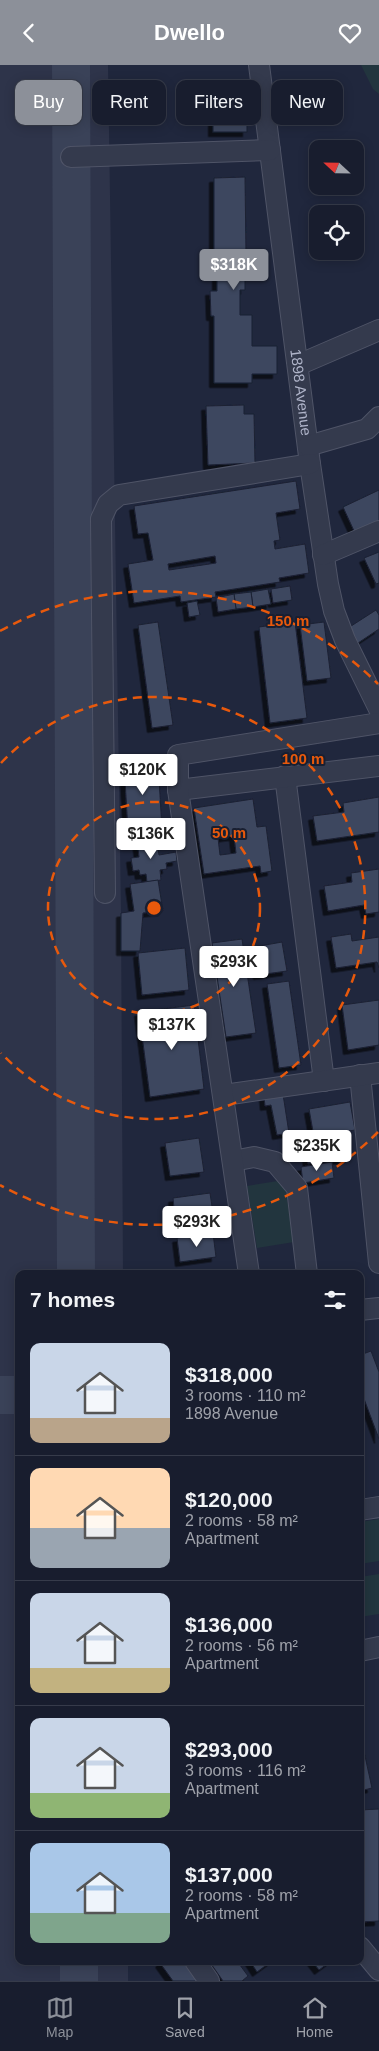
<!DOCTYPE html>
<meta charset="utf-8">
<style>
body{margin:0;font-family:Helvetica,sans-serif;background:#212636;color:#f1f3f6;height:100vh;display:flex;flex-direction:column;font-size:19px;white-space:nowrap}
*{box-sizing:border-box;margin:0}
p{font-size:16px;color:#9fa2aa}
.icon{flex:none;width:28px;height:28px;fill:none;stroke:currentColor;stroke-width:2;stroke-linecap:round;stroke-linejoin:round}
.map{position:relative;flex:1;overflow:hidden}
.details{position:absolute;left:15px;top:1205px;width:349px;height:695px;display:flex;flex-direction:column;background:#181d2e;border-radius:10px;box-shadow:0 2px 12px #0003,0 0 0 1px #363b4a}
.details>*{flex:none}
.top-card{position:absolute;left:15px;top:15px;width:350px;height:45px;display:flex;gap:10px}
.needle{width:32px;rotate:292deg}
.tools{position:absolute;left:309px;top:75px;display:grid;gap:10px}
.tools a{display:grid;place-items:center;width:55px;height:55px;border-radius:10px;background:#181d2e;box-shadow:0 2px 12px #0003,0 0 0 1px #363b4a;font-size:25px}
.price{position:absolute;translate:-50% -42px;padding:0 11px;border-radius:5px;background:#fff;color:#222;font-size:16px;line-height:32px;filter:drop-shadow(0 1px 2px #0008)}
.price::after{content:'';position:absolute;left:50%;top:30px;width:15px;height:11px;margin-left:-8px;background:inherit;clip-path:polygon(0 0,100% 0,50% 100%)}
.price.current{background:#8c9099;color:#fff}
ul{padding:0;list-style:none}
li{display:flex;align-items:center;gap:15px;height:125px;padding:0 15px}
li+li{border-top:1px solid #363b4a}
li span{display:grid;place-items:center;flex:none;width:140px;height:100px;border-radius:10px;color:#555}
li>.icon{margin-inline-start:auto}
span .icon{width:60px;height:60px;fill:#fffc;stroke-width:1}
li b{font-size:21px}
h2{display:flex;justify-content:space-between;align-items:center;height:60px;padding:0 15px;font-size:21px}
.chip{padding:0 18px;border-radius:10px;background:#181d2e;box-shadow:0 2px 12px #0003,0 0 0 1px #363b4a;font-size:18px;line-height:45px}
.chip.current{background:#8c9099;color:#fff}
header{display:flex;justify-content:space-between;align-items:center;height:65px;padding:0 15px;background:#8c9099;color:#fff;font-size:22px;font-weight:700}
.tabs{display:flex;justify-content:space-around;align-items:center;height:70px;border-top:1px solid #363b4a;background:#181d2e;font-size:14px;color:#9fa2aa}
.tabs a{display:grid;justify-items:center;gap:2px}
.tabs .current{color:#8c9099}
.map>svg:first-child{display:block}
.airport{fill:#2e344a}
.green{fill:#22353e}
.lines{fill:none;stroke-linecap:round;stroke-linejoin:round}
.taxiway{stroke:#3a4258;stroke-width:38}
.building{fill:#3e465f;stroke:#1b2133;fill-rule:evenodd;filter:url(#shadow)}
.minor-casing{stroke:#4f5467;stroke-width:22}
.minor{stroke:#343a4d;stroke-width:20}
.ring{fill:none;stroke:#e8590c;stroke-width:2.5;stroke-dasharray:9 6}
.labels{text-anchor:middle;stroke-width:4;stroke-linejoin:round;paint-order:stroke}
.street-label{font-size:15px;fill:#afb4c9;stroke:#191f31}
.centre{fill:#e8590c;stroke:#191f31;stroke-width:2.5}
.ring-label{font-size:15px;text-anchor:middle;font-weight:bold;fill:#e8590c;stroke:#191f31;stroke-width:4;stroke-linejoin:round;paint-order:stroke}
</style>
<header><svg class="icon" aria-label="back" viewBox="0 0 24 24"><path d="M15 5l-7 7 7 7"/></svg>Dwello<svg class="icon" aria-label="heart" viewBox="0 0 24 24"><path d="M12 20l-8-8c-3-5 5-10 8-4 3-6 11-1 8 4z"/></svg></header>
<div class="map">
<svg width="379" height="1916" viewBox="0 0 379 1916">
<defs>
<filter id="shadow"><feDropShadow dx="-4.5" dy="4.5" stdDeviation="0" flood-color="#0009"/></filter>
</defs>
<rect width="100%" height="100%" fill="#20273d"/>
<path class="airport" d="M0 0H108L121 847 123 1209H19V1896H128V1916H0Z"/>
<g class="green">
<path d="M361 0H379V29L373 24Z"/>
<path d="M284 1115 294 1177 257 1183 247 1121Z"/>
<path d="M379 1454V1496L360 1499V1457Z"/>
<path d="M379 1509V1549L360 1552V1512Z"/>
</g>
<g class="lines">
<g class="taxiway">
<path d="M71 0 76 1209"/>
<path d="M0 1330H19"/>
<path d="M79 1896V1916"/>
</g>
</g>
<g class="building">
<rect x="213" y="15" width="34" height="52"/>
<path d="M245 112 246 189H264V198H245V225H240V250H252V281H277V309H252V318H214V251H211L210 226H217V207H214V113Z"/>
<path d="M244 340V349H254L255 398 208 400 206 341Z"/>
<path d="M296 416 300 444 276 448 280 475 274 476 275 484 305 479 309 508 279 513 280 517 215 527 216 532 181 537 180 531 134 538 128 499 153 495 148 468 138 469 134 441ZM215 491 216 498 169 505 168 499Z"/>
<path d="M379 425V457L355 468 343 442Z"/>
<path d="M379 487V518L376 519 364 493Z"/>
<path d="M290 521 292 535 273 538 271 524Z"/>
<path d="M268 524 271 539 253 542 251 527Z"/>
<path d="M251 527 253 542 236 544 234 529Z"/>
<path d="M234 529 236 544 218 547 216 533Z"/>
<path d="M197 536 200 550 189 552 187 538Z"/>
<path d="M376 545 379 550V564L358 578 348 563Z"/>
<path d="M158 557 173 660 152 663 138 560Z"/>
<path d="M295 557 307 653 270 658 259 562Z"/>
<path d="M324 557 331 613 307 616 300 560Z"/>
<path d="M158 696 162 764 128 766 124 698Z"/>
<path d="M379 732V767L317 776 313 751 344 747 343 738Z"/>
<path d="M253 734 257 762 266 761 272 806 261 808 260 801 204 809 194 743ZM234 771 236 788 220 790 218 773Z"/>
<path d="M145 773 146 777 157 776 159 790 176 787 177 796 166 798 167 804 160 805 161 815 147 817 146 809 140 810 139 805 133 806 131 793 139 792 137 774Z"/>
<path d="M379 804V847L366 849 364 840 328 846 324 821 352 817 351 808Z"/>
<path d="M158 815 163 846 143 848 140 886H121V848L134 846 130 819Z"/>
<path d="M351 869 352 876 379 872V903L377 897 336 903 331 872Z"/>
<path d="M242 874 256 968 226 972 212 878Z"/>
<path d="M282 877 287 906 258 910 254 882Z"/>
<path d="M185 883 189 925 142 930 138 888Z"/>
<path d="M289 916 301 1000 279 1003 267 919Z"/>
<path d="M379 935V980L348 985 342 940Z"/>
<path d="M194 940 204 1024 150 1032 139 947Z"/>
<path d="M283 1029 289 1068 277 1070 271 1040 265 1041 264 1032Z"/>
<path d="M350 1037 355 1065 314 1072 309 1044Z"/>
<path d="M340 1072 343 1094 308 1099 305 1078Z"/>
<path d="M199 1073 204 1107 170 1111 165 1078Z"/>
<path d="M332 1097 334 1113 303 1118 301 1102Z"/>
<path d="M210 1128 213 1148 175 1153 173 1133Z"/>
<path d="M213 1168 216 1192 180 1197 177 1173Z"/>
<path d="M371 1286 379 1307V1374L360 1323V1290Z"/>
<path d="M360 1668 372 1723 360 1726Z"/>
<path d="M379 1744V1856L361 1857 360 1745Z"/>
<path d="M162 1896H184L199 1916H173L160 1898Z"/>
<path d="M209 1896H237L248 1911 242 1916H223Z"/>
<path d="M250 1896H272L257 1907Z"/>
<path d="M312 1896H331L319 1905Z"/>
</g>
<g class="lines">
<defs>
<g id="minor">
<path id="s1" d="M259 0 310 399 328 519 334 546 345 575 379 644"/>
<path d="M71 92 270 85"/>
<path d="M298 300 379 265"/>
<path d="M308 381 367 364 379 352"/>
<path d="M323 490 379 466"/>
<path d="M285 711 324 1016"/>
<path d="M178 725 379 701"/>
<path d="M105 828 101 454 108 439 119 430 310 399"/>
<path d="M360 1010 379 1198"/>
<path d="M224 1030 379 1008"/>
<path d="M233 1096 254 1092 275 1097 297 1123 307 1209"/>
<path d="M249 1209 178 725V690L379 658"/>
<path d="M360 1245 379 1243"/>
<path d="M360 1445 379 1442"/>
<path d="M360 1586 379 1582"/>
<path d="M360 1882 379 1905"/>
<path d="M195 1896 209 1916"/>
</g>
</defs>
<use href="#minor" class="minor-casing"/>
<use href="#minor" class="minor"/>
</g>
<g class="ring">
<circle cx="154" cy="843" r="106"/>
<path d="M1 698A211 211 0 1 1 1 988"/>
<path d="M378 1067A317 317 0 0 1 0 1120M0 566A317 317 0 0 1 378 619"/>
</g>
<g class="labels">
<g class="street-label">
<text dy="5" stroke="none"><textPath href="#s1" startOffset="330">1898 Avenue</textPath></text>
</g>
</g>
<circle cx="154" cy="843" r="8" class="centre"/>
<g class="ring-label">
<text x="288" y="561">150 m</text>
<text x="303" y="699">100 m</text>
<text x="229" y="773">50 m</text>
</g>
</svg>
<div class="tools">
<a><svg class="needle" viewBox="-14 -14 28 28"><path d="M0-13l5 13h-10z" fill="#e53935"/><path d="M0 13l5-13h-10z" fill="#9fa2aa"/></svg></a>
<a><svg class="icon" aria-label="locate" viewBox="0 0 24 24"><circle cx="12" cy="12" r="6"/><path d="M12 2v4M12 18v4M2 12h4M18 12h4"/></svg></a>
</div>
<b class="price current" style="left:234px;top:226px">$318K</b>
<b class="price" style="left:143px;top:731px">$120K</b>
<b class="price" style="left:151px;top:795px">$136K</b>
<b class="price" style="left:234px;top:923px">$293K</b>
<b class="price" style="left:172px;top:986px">$137K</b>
<b class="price" style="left:317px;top:1107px">$235K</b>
<b class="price" style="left:197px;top:1183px">$293K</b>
<div class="top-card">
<a class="chip current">Buy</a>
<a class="chip">Rent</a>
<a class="chip">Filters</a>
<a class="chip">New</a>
</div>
<section class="details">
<h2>7 homes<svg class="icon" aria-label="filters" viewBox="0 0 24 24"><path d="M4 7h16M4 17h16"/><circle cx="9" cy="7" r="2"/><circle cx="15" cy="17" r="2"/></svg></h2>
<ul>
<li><span style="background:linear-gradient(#c9d6e8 75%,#b9a48a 0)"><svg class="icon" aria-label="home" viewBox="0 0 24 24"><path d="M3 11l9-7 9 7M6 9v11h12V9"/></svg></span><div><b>$318,000</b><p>3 rooms · 110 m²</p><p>1898 Avenue</p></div></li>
<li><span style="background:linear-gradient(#ffd9b3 60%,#9aa5b1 0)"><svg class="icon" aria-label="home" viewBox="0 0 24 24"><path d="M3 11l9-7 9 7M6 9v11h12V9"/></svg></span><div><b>$120,000</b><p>2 rooms · 58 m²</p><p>Apartment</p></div></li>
<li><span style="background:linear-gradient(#c9d6e8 75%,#c2b280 0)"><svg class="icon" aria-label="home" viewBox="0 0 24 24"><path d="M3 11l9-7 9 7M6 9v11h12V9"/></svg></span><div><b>$136,000</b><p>2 rooms · 56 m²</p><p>Apartment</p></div></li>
<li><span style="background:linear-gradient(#c9d6e8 75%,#8fb573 0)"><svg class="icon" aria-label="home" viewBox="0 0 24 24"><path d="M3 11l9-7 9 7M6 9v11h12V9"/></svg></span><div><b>$293,000</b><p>3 rooms · 116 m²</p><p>Apartment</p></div></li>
<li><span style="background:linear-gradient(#a9c7e8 70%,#7fa58c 0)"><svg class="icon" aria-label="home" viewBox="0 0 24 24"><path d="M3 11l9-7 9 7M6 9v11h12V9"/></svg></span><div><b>$137,000</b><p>2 rooms · 58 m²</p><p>Apartment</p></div></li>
</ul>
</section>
</div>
<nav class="tabs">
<a class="current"><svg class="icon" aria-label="map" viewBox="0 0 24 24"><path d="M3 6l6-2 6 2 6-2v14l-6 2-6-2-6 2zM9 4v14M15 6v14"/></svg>Map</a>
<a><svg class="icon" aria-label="saved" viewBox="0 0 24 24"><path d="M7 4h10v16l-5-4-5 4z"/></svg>Saved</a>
<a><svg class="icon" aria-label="home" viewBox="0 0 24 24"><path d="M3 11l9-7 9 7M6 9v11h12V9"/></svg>Home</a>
</nav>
